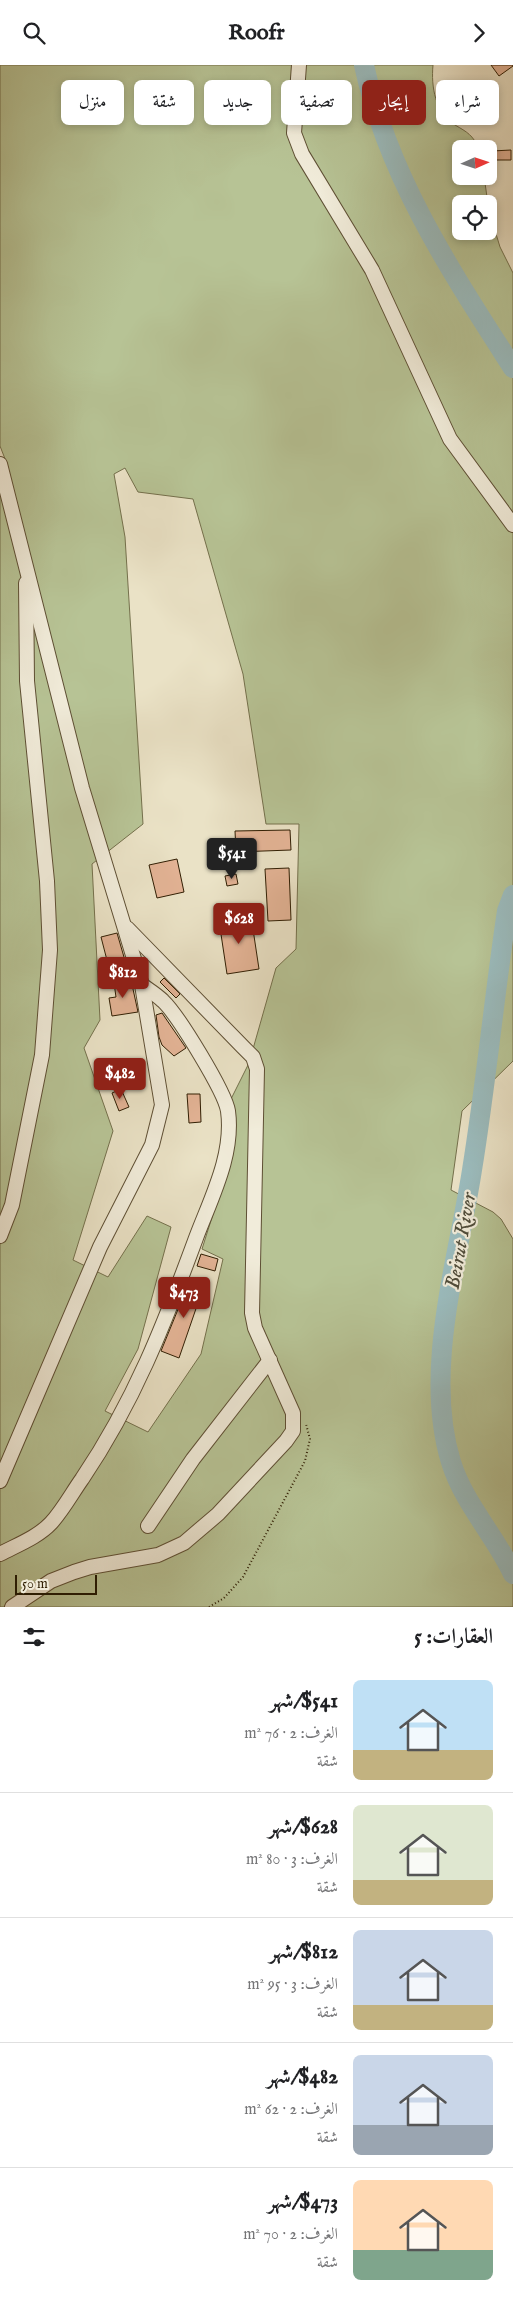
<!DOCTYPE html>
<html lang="ar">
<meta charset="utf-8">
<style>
body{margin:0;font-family:"IM FELL English",Amiri,serif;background:#f6f6f6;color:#202124;direction:rtl;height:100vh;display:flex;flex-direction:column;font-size:19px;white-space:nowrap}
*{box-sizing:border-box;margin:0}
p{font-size:16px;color:#757577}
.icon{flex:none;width:28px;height:28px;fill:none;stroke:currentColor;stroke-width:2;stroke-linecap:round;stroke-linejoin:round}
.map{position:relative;height:1542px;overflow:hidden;direction:ltr}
.details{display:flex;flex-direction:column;background:#fff;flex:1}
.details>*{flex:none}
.guide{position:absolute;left:15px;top:15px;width:484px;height:45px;direction:rtl;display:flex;gap:10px}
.needle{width:32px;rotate:87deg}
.buttons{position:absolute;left:452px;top:75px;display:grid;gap:10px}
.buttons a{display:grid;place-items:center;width:45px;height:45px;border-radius:8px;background:#fff;box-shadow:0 2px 8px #0003;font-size:25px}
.scale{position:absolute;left:15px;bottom:12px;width:82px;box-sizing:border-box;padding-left:5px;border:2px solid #301e03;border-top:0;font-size:14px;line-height:18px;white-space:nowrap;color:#301e03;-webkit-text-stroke:4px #f1ecda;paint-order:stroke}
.price{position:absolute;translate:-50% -42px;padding:0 11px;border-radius:5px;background:#8f2418;color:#fff;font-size:16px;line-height:32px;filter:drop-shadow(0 1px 2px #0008)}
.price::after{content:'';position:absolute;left:50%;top:30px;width:15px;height:11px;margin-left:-8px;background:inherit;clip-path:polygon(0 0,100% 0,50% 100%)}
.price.selected{background:#222;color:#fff}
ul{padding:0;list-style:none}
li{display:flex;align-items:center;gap:15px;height:125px;padding:0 20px}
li+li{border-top:1px solid #e0e0e0}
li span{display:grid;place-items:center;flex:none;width:140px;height:100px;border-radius:8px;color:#555}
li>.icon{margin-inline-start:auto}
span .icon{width:60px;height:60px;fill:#fffc;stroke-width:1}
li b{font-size:21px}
h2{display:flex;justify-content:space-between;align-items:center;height:60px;padding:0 20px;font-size:21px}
.chip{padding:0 18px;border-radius:8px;background:#fff;box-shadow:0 2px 8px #0003;font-size:18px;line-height:45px}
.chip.selected{background:#8f2418;color:#fff}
header{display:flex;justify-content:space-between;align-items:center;height:65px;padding:0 20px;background:#fff;font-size:22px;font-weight:800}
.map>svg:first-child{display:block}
.green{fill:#b7c395;stroke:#74704c;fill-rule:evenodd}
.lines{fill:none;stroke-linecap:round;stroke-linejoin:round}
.river{stroke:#9bbcbe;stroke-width:20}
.building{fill:#e3b395;stroke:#301e03}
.minor-casing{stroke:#5e4f34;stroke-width:16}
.path{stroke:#301e03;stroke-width:2;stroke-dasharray:1 2.5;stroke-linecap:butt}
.minor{stroke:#f1ecda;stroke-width:14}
.labels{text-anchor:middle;stroke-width:4.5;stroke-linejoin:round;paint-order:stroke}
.water-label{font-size:21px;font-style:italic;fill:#504d3b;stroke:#f1ecda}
</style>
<header><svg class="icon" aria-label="forward" viewBox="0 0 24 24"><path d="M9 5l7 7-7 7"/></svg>Roofr<svg class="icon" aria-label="search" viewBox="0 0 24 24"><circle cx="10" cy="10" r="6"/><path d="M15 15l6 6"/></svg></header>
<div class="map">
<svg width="513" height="1542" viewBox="0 0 513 1542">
<rect width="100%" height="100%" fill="#eae2c6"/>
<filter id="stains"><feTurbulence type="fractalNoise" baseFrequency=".004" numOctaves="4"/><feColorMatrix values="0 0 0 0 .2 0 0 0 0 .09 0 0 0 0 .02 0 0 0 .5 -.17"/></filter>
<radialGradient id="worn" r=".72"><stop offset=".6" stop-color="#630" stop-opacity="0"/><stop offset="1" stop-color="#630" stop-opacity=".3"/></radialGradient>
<path class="green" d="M0 0H433C431 22 435 47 455 60 467 67 473 70 479 84H461V111H484L488 139H461V166H489V146L500 182 513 208V996L462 1046 451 1125 493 1147 501 1154 513 1174V1542H0V404L7 399 0 381ZM125 403 138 427 193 434 243 609 266 759H299L296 884 276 903 249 998 224 1048 231 1092 202 1184 223 1194 201 1289 148 1367 105 1346 138 1284 171 1162 147 1151 108 1212 73 1195 113 1066 84 983 100 955 92 799 143 759 125 472 114 409Z"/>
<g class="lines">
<g class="river">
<path d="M364 0C388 112 452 208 513 303"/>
<path d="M513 830 507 846C494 933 486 1019 472 1105 458 1196 423 1306 451 1397 464 1439 495 1470 513 1509"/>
</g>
</g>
<g class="building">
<path d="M491 0H513V1L499 11Z"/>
<path d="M511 85V95H493L492 86Z"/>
<path d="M290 765 291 785 236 787 235 766Z"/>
<path d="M177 794 184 827 157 833 149 800Z"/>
<path d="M289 803 291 855 268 856 265 804Z"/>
<path d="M236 809 238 819 227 821 225 811Z"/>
<path d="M251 851 259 904 227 909 219 856Z"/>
<path d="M117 868 126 899 109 903 101 872Z"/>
<path d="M164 913 180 929 176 933 160 917Z"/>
<path d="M131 915 138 947 112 951 109 933 116 932 114 918Z"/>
<path d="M162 948 186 983 174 991 162 980 159 972 156 950Z"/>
<path d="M121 1024 129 1042 119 1046 112 1028Z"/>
<path d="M187 1029H200L201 1057 189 1058Z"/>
<path d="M201 1189 218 1194 215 1206 197 1201Z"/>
<path d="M190 1215 207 1221 203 1232H200L179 1293 161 1286Z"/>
</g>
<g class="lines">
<defs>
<g id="minor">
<path d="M299 0 294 68 302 89 372 205 450 374 513 460"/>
<path d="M0 399 82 723 142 920 162 1040 152 1080 100 1182 0 1416"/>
<path d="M0 1171 12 1140 42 990 50 885 47 816 27 616 26 518"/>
<path d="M148 1461 193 1394 270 1295"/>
<path d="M0 1489C17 1480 38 1472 51 1458 63 1445 72 1428 82 1414 134 1337 164 1260 196 1173 211 1133 234 1090 228 1046 225 1027 178 950 163 936 157 930 149 925 142 920"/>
<path d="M12 1542 51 1516 74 1507 90 1502 158 1490 184 1478 218 1449 286 1376 293 1366V1348L255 1263 252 1248 257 1004 253 992 243 982 127 863"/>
</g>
</defs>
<use href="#minor" class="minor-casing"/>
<path class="path" d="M209 1542 224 1533 243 1512 305 1396 310 1374 306 1359"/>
<use href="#minor" class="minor"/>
</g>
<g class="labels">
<g class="water-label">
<text transform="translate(460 1176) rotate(-80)" y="7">Beirut River</text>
</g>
</g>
<rect width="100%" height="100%" filter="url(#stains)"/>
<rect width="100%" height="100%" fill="url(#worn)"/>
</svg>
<div class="buttons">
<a><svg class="needle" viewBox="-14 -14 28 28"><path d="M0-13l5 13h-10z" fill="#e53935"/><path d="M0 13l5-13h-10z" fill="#757577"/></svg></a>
<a><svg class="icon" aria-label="locate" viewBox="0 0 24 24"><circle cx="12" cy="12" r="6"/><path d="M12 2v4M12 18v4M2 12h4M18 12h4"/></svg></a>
</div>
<div class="scale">50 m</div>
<b class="price selected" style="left:232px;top:815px">$541</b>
<b class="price" style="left:239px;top:880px">$628</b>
<b class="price" style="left:123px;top:934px">$812</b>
<b class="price" style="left:120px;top:1035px">$482</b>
<b class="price" style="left:184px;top:1254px">$473</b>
<div class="guide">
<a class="chip">شراء</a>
<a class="chip selected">إيجار</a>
<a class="chip">تصفية</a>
<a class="chip">جديد</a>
<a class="chip">شقة</a>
<a class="chip">منزل</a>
</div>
</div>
<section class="details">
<h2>العقارات: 5<svg class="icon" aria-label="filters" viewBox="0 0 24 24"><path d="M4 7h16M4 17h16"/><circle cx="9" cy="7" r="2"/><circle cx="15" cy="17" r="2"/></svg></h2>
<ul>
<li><span style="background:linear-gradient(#bfe0f5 70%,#c2b280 0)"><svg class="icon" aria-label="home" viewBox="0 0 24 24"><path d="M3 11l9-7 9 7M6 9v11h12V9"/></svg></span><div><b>$541/شهر</b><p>الغرف: 2 · 76 m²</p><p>شقة</p></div></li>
<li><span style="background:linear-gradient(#dfe7d0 75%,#c2b280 0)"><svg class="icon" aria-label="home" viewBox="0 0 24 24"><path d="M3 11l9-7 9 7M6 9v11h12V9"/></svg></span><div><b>$628/شهر</b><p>الغرف: 3 · 80 m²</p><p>شقة</p></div></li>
<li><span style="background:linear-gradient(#c9d6e8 75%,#c2b280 0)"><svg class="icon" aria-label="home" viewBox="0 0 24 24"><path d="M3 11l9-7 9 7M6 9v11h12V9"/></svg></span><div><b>$812/شهر</b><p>الغرف: 3 · 95 m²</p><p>شقة</p></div></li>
<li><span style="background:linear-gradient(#c9d6e8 70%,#9aa5b1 0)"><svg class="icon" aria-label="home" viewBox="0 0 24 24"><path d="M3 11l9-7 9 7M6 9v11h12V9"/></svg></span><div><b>$482/شهر</b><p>الغرف: 2 · 62 m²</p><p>شقة</p></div></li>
<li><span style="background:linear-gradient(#ffd9b3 70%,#7fa58c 0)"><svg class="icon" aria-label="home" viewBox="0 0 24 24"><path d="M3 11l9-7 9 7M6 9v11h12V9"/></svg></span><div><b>$473/شهر</b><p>الغرف: 2 · 70 m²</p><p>شقة</p></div></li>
</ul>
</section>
